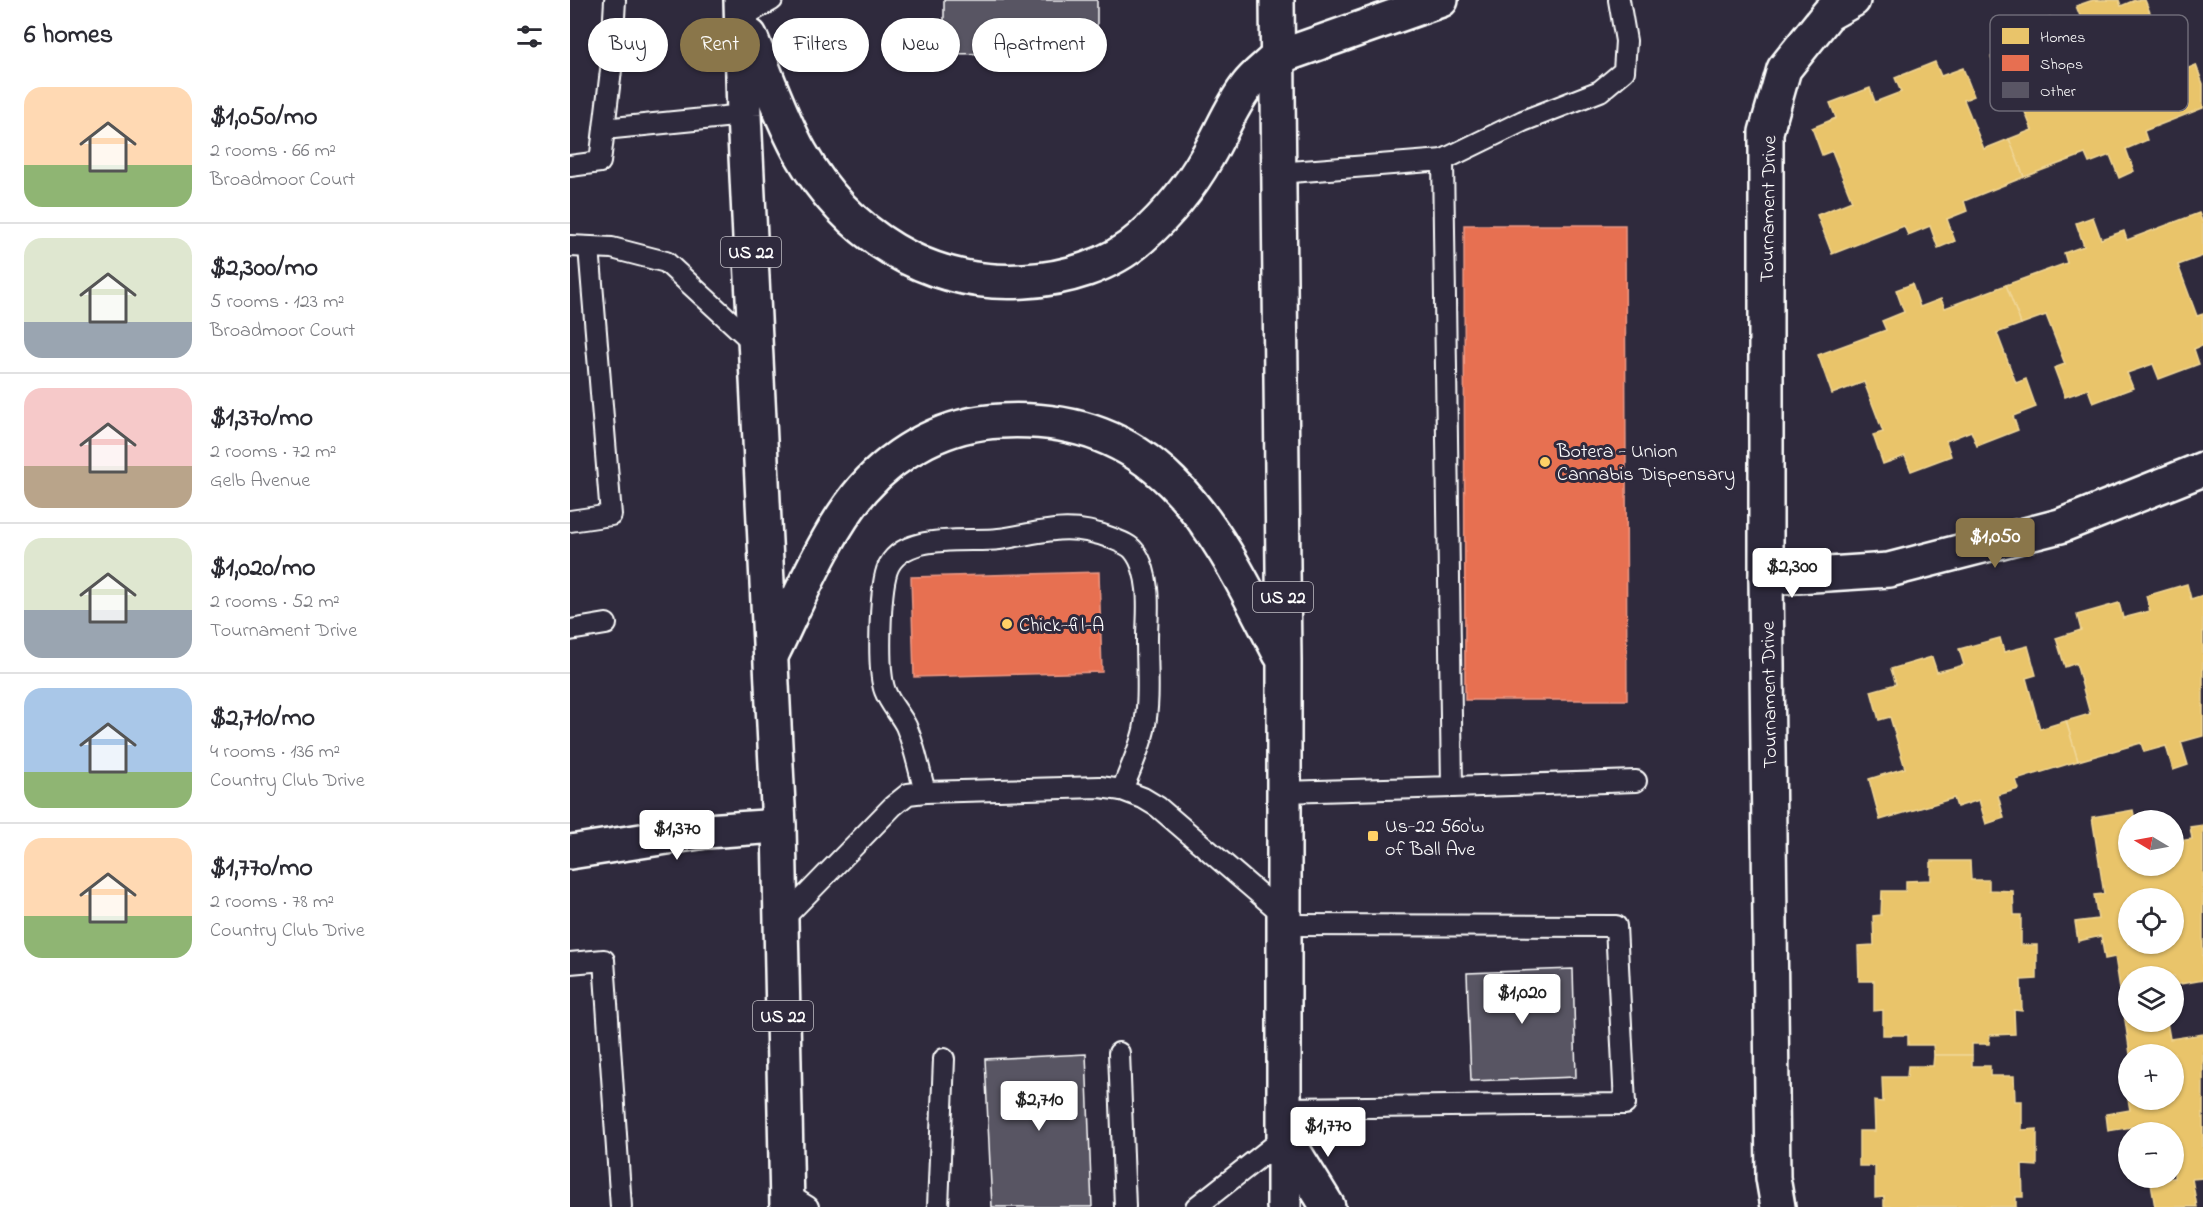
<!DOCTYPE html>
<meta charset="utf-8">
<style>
body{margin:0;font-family:"Indie Flower",sans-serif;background:#f7f7f7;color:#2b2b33;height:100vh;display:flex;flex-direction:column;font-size:22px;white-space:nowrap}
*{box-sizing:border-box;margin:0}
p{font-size:20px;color:#7c7c81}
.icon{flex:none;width:33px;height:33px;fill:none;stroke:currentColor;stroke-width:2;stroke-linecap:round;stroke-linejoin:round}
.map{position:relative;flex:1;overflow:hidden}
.panel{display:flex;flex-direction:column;background:#fff;width:570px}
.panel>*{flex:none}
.top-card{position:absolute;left:18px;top:18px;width:570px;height:54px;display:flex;gap:12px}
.needle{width:39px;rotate:280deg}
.controls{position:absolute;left:1548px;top:810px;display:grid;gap:12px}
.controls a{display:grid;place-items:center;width:66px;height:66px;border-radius:50%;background:#fff;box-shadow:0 2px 4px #0004;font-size:30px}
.price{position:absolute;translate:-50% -51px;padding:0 14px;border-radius:6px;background:#fff;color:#222;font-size:20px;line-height:39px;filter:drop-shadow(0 2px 3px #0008)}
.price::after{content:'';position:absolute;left:50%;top:36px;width:18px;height:14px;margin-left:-9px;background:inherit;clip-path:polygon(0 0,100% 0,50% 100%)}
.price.selected{background:#8a764a;color:#fff}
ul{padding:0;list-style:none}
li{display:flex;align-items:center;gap:18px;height:150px;padding:0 24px}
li+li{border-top:2px solid #e1e1e2}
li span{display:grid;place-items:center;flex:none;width:168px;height:120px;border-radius:18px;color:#555}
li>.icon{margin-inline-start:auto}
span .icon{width:72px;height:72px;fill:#fffc;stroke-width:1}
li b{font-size:26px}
h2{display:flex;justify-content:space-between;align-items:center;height:72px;padding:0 24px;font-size:26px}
.tag{padding:0 21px;border-radius:27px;background:#fff;box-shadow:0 2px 4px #0004;font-size:21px;line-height:54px}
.tag.selected{background:#8a764a;color:#fff}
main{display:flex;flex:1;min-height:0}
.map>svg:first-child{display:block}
.homes{fill:#e9c46a;stroke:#f0d697;stroke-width:1.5;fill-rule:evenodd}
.shops{fill:#e76f51;stroke:#ee9a85;stroke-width:1.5}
.building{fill:#595564;stroke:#fff;stroke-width:1.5}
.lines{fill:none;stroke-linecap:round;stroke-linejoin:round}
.service-casing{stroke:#fff;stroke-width:24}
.minor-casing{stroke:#fff;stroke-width:38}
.trunk-casing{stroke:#fff;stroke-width:38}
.service{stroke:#2f2a3d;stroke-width:20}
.minor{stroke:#2f2a3d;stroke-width:33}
.trunk{stroke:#2f2a3d;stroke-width:33}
.poi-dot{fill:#ffd166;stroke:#2f2a3d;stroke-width:2}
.labels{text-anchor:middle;stroke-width:6;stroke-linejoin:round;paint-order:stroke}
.shield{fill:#2f2a3d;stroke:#c1bfc5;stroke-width:1.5}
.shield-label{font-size:18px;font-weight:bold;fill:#fff}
.street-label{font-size:20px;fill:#fff;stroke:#2f2a3d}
.poi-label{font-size:20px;fill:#fff;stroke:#2f2a3d;text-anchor:start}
.key{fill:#2f2a3d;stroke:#6d6a77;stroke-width:1.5}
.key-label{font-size:16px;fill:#fff}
</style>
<main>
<section class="panel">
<h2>6 homes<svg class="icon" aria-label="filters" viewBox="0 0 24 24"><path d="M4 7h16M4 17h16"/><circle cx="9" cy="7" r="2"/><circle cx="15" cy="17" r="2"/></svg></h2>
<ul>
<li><span style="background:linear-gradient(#ffd9b3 65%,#8fb573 0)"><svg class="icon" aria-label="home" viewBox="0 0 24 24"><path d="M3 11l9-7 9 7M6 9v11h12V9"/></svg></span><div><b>$1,050/mo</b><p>2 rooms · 66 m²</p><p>Broadmoor Court</p></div></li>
<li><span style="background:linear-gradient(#dfe7d0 70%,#9aa5b1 0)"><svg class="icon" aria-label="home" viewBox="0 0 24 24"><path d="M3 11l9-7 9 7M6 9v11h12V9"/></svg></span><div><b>$2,300/mo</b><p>5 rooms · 123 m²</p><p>Broadmoor Court</p></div></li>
<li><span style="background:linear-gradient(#f6c9c9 65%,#b9a48a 0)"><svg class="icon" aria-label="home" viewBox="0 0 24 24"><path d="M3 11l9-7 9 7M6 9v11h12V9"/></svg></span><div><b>$1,370/mo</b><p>2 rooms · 72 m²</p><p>Gelb Avenue</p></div></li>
<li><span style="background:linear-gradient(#dfe7d0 60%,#9aa5b1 0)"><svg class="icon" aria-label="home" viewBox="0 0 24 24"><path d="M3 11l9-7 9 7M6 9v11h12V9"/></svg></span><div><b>$1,020/mo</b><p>2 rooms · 52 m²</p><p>Tournament Drive</p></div></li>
<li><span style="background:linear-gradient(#a9c7e8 70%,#8fb573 0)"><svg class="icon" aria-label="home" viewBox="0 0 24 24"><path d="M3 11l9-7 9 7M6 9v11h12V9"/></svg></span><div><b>$2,710/mo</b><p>4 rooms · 136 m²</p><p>Country Club Drive</p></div></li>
<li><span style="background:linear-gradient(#ffd9b3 65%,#8fb573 0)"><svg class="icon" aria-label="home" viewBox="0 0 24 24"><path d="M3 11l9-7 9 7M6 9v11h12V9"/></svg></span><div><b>$1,770/mo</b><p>2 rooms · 78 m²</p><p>Country Club Drive</p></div></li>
</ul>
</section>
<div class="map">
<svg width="1633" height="1207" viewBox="0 0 1633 1207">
<rect width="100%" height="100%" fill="#2f2a3d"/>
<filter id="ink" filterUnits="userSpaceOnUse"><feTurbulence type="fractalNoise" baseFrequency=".0167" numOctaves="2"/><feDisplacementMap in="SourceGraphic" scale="12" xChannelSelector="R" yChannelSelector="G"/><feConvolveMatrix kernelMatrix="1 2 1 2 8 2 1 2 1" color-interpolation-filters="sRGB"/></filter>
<g filter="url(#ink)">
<g class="homes">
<path d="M1523 0H1549L1551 6 1565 0H1575L1585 25 1575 29 1594 78 1626 65 1633 84V108L1574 131 1577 140 1556 149 1564 171 1549 178 1540 155 1519 163 1515 154 1454 177 1439 139 1462 130 1443 81 1432 85 1421 57 1445 47 1439 33 1480 17 1486 31 1512 21 1506 6Z"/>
<path d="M1365 62 1371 76 1393 68 1404 96 1394 100 1414 149 1439 139 1454 177 1394 201 1397 211 1377 219 1385 241 1368 248 1360 226 1338 235 1334 226 1262 254 1247 215 1282 201 1262 151 1252 155 1242 128 1266 118 1260 103 1300 88 1305 102 1331 92 1325 78Z"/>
<path d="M1629 213 1633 223V256L1608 265 1627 316 1633 314V345L1624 349 1629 364 1589 379 1583 364 1557 373 1563 388 1523 403 1518 389 1495 397 1484 368 1495 364 1476 315 1451 324 1436 285 1497 263 1494 253 1514 246 1506 223 1523 217 1531 239 1554 231 1557 240Z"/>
<path d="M1342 284 1350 307 1371 299 1375 308 1436 285 1451 324 1427 333 1446 383 1456 379 1466 407 1443 416 1448 430 1407 446 1401 431 1376 441 1381 456 1341 471 1335 456 1313 464 1303 435 1313 432 1294 382 1262 394 1248 355 1316 330 1312 321 1334 312 1326 290Z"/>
<path d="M1617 584 1621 599 1633 595V736L1611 742 1618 765 1603 770 1596 746 1574 752 1571 743 1508 761 1496 721 1520 714 1506 663 1495 667 1486 638 1511 630 1507 615 1549 603 1553 618 1580 611 1576 596Z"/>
<path d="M1430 638 1434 652 1458 646 1466 675 1456 678 1470 729 1496 721 1508 761 1446 780 1449 789 1428 795 1434 818 1416 824 1409 800 1387 807 1384 798 1310 820 1299 779 1335 768 1320 717 1309 720 1301 691 1326 684 1321 669 1362 657 1367 672 1394 665 1389 649Z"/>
<path d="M1563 810 1565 820H1558V866H1604V842L1622 839 1620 827 1633 825V980L1604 985V976H1558V1019L1555 1020 1545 957 1535 959 1531 936 1508 941 1505 922 1528 919 1524 895 1534 894 1522 817ZM1558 898H1604V944H1558Z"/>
<path d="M1361 861H1400L1401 880H1419V890L1443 891 1444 915H1451V945H1467V979L1451 980 1452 1011 1444 1010 1445 1034 1420 1035 1419 1044H1402V1055H1364L1363 1045H1338V1035H1313V1010L1304 1011V981H1289L1288 946 1304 945 1303 916 1311 915 1312 891H1336V881L1361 880Z"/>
<path d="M1558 1019V1022H1597L1600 1039 1633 1034V1178L1622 1179 1627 1207H1585L1580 1178H1604V1132H1563L1562 1127 1538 1131 1536 1114 1560 1110 1556 1088 1558 1087V1100H1604V1054H1560L1555 1020Z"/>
<path d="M1364 1055H1402V1066H1420V1076H1444L1445 1101H1452V1130L1467 1129V1166L1452 1165 1453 1197H1446V1207H1314V1197L1305 1198V1166H1289V1131H1305L1304 1101 1313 1102 1312 1077H1337L1338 1066H1363Z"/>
</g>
<g class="shops">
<path d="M894 225H1055L1057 700H895Z"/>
<path d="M529 572 532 672 344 677 341 577Z"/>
</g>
<g class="building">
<path d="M374 0H527V52L374 54Z"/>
<path d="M1003 969 1006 1077 901 1081 897 973Z"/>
<path d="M516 1054 522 1207H422L415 1059Z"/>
</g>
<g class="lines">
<defs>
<g id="service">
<path d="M172 17 202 0"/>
<path d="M34 129 174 115"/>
<path d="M873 160 953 121 1030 91 1054 71 1056 41 1049 0"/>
<path d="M0 166 30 162 41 70 45 0"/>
<path d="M708 173 873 160 882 787 714 792"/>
<path d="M0 246 42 248 96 262 186 345"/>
<path d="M0 521 41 515 19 247"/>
<path d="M0 630 36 624"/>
<path d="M882 787 1066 781"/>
<path d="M355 792C349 770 345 747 336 726 330 714 320 704 315 691 307 671 310 591 317 570 331 531 398 543 429 539 472 533 497 521 541 538 548 541 559 544 564 551 572 560 576 578 577 589 579 606 577 623 577 639 577 669 580 701 574 730 569 751 560 770 552 790"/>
<path d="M211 921 323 806 338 794 355 792 530 787 552 790 573 798 588 807 715 916"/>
<path d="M0 963 34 960 51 1207"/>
<path d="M549 1053 555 1207"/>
<path d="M714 1108 1055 1104 1046 926 715 925"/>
<path d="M217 1194 238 1207"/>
<path d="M368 1207 374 1059"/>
<path d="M626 1207 715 1137"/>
</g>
<g id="minor">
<path d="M706 58 871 0"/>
<path d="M1196 578 1319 570 1490 526 1633 469"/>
<path d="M0 852 136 831 209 826"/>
<path d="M715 1137 758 1207"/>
<path d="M1208 1207 1203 1178 1196 578V132L1214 69 1258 14 1283 0"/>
</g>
<g id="trunk">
<path d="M171 0 174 115 209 826 217 1207"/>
<path d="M707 0 714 661V1207"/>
<path d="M180 36C196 74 210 116 230 152 277 235 358 287 454 281 495 279 540 266 571 238 597 215 620 187 637 157 651 134 660 108 677 86 685 75 697 67 706 58"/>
<path d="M203 652C228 601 255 533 293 489 328 449 378 423 431 421 594 413 646 530 710 654"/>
</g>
</defs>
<use href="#service" class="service-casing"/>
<use href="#minor" class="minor-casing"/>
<use href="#trunk" class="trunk-casing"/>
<use href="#service" class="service"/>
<use href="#minor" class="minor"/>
<use href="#trunk" class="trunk"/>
</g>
</g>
<g class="poi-dot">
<circle cx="975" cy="462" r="6"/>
<circle cx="437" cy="624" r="6"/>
<rect x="797" y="830" width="12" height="12" rx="3"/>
</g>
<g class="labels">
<g class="shield">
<rect x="151" y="237" width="60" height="30" rx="4.5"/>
<rect x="683" y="582" width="60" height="30" rx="4.5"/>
<rect x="183" y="1001" width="60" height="30" rx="4.5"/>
</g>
<g class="shield-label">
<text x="181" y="258">US 22</text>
<text x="713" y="603">US 22</text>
<text x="213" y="1022">US 22</text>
</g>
<g class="street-label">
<text transform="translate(1197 209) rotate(-89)" y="7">Tournament Drive</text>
<text transform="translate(1198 695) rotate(-91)" y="7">Tournament Drive</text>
</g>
<g class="poi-label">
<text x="987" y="457">Botera - Union<tspan x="987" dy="23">Cannabis Dispensary</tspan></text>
<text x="449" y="631">Chick-fil-A</text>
<text x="815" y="832">Us-22 560'w<tspan x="815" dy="23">of Ball Ave</tspan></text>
</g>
</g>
<rect x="1420" y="15" width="198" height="96" rx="9" class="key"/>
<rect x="1432" y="28" width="27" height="16" fill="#e9c46a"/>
<rect x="1432" y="55" width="27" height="16" fill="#e76f51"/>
<rect x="1432" y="82" width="27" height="16" fill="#595564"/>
<g class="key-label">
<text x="1470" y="42">Homes</text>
<text x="1470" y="69">Shops</text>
<text x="1470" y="96">Other</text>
</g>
</svg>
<div class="controls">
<a><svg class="needle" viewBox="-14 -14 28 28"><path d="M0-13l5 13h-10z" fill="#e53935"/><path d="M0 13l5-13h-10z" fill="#7c7c81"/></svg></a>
<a><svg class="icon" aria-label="locate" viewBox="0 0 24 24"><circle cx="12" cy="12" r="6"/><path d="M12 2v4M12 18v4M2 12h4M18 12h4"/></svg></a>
<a><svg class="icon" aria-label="layers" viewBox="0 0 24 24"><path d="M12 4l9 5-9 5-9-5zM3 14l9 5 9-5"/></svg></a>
<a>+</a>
<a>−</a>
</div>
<b class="price selected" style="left:1425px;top:569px">$1,050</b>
<b class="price" style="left:1222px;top:599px">$2,300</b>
<b class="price" style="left:107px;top:861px">$1,370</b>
<b class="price" style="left:952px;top:1025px">$1,020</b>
<b class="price" style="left:469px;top:1132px">$2,710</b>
<b class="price" style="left:758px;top:1158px">$1,770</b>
<div class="top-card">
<a class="tag">Buy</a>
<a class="tag selected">Rent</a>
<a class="tag">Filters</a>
<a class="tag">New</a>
<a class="tag">Apartment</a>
</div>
</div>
</main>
